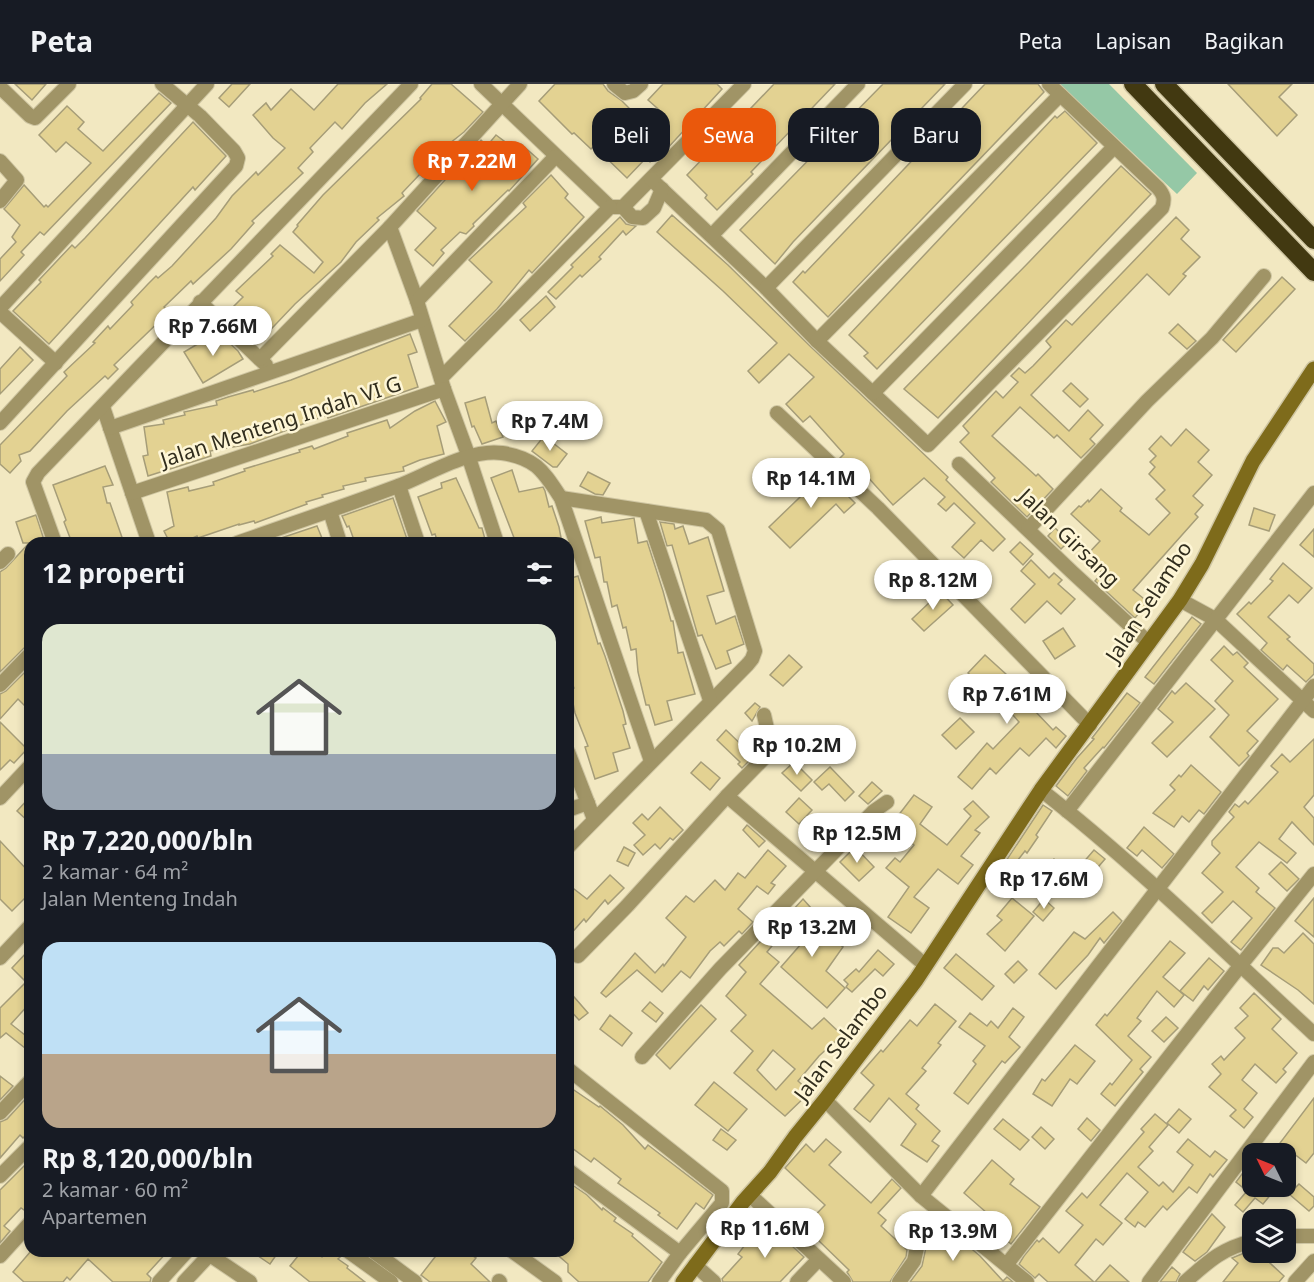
<!DOCTYPE html>
<html lang="id">
<meta charset="utf-8">
<style>
body{margin:0;font-family:"Noto Sans",sans-serif;background:#242831;color:#f1f3f6;height:100vh;display:flex;flex-direction:column;font-size:22px;white-space:nowrap}
*{box-sizing:border-box;margin:0}
p{font-size:20px;color:#9ea1a6}
.icon{flex:none;width:33px;height:33px;fill:none;stroke:currentColor;stroke-width:2;stroke-linecap:round;stroke-linejoin:round}
.map{position:relative;flex:1;overflow:hidden}
.drawer{position:absolute;left:24px;top:453px;width:550px;height:720px;display:flex;flex-direction:column;background:#171b24;border-radius:18px;box-shadow:0 3px 9px #0003}
.drawer>*{flex:none}
.guide{position:absolute;left:592px;top:24px;width:570px;height:54px;display:flex;gap:12px}
.needle{width:39px;rotate:313deg}
.tools{position:absolute;left:1242px;top:1059px;display:grid;gap:12px}
.tools a{display:grid;place-items:center;width:54px;height:54px;border-radius:12px;background:#171b24;box-shadow:0 3px 9px #0003;font-size:30px}
.price{position:absolute;translate:-50% -51px;padding:0 14px;border-radius:21px;background:#fff;color:#222;font-size:20px;line-height:39px;filter:drop-shadow(0 2px 3px #0008)}
.price::after{content:'';position:absolute;left:50%;top:36px;width:18px;height:14px;margin-left:-9px;background:inherit;clip-path:polygon(0 0,100% 0,50% 100%)}
.price.active{background:#ea580c;color:#fff}
ul{padding:0;list-style:none}
li{display:grid;align-content:center;gap:12px;height:318px;padding:0 18px}
li span{display:grid;place-items:center;height:186px;border-radius:18px;color:#555}
li>.icon{margin-inline-start:auto}
span .icon{width:108px;height:108px;fill:#fffc;stroke-width:1}
li b{font-size:26px}
h2{display:flex;justify-content:space-between;align-items:center;height:72px;padding:0 18px;font-size:26px}
.chip{padding:0 21px;border-radius:18px;background:#171b24;box-shadow:0 3px 9px #0003;font-size:21px;line-height:54px}
.chip.active{background:#ea580c;color:#fff}
header{display:flex;align-items:center;gap:36px;box-sizing:border-box;height:84px;padding:0 30px;background:#171b24;border-bottom:2px solid #363941}
header strong{font-size:28px}
nav{display:flex;gap:33px;margin-inline-start:auto;font-size:21px}
.map>svg:first-child{display:block}
.green{fill:#95c8a6}
.building{fill:#e3d292;stroke:#a69d78;stroke-width:1.5;fill-rule:evenodd}
.lines{fill:none;stroke-linecap:round;stroke-linejoin:round}
.street-casing{stroke:#cfc6a3;stroke-width:16}
.secondary-casing{stroke:#cfc6a3;stroke-width:18}
.highway-casing{stroke:#cfc6a3;stroke-width:21}
.street{stroke:#a09466;stroke-width:14}
.secondary{stroke:#7e6b1b;stroke-width:15}
.highway{stroke:#423911;stroke-width:18}
.labels{text-anchor:middle;stroke-width:5;stroke-linejoin:round;paint-order:stroke}
.street-label{font-size:21px;fill:#312d1d;stroke:#fef6d6}
</style>
<header>
<strong>Peta</strong>
<nav><a>Peta</a><a>Lapisan</a><a>Bagikan</a></nav>
</header>
<div class="map">
<svg width="1314" height="1198" viewBox="0 0 1314 1198">
<rect width="100%" height="100%" fill="#f2e8c1"/>
<path class="green" d="M1059 0H1109L1197 89 1177 110Z"/>
<g class="building">
<path d="M15 0H46L32 16Z"/>
<path d="M232 0H250L229 23 219 14Z"/>
<path d="M338 0H387L365 19 342 45 335 38 310 64 313 68 298 84 303 89 252 137 254 139 231 165 193 200 191 197 164 223 169 228 114 281 118 285 108 295 105 292 67 327 30 367 19 371 21 377 10 389 0 380V361L67 292 64 288 95 259 93 258 108 242 110 245 133 221 131 218 148 200 156 192 158 194 172 182 216 134 232 112 256 88 258 91 285 64 273 54 253 31 266 19 271 26 291 5 314 26Z"/>
<path d="M432 0H451L483 28 464 48 445 63 448 66 423 93 420 90 402 109 404 112 377 134 379 136 356 158 341 178 295 220 257 260 226 230 243 213 236 207 273 172 271 170 280 161 314 189 323 178 293 148 298 142 297 141 323 111 421 15 420 14Z"/>
<path d="M555 0H603L608 7 622 17 651 46 665 31 648 16 663 0H717L722 5 665 67 662 64 650 78 646 74 627 94 594 62 591 65 574 49 572 50 539 17Z"/>
<path d="M774 0H835L751 88 753 90 717 126 705 114 707 111 687 91Z"/>
<path d="M883 0H945L793 158 775 180 740 146Z"/>
<path d="M985 0H1038L1044 8 828 233 793 198 803 187 805 189Z"/>
<path d="M1228 0H1292L1279 13 1297 31 1277 52Z"/>
<path d="M159 9 171 19 44 151 40 148 21 168 24 171 0 197V175L16 158 12 153 20 141 4 125 24 101 44 123 46 121 48 123 91 79 66 58 56 68 39 51 67 22 84 38 78 45 103 67Z"/>
<path d="M1065 27 1097 59 877 285 864 272 868 269 849 251 1055 32 1057 34Z"/>
<path d="M193 38 226 72 195 106 193 103 49 260 13 227 41 198 39 196 72 161 75 164 85 154Z"/>
<path d="M496 51 516 66 521 60 538 75 509 107 508 106 473 140 474 142 466 150 460 148 441 166 444 169 433 182 415 166 436 144 417 127 481 56 487 62Z"/>
<path d="M1121 82 1151 110 938 334 904 305 1029 178Z"/>
<path d="M551 91 568 110 565 114 584 133 532 189 529 186 497 225 465 257 449 242 492 198 469 176 526 123 523 119Z"/>
<path d="M672 131 728 181 811 263 948 393 946 396 1005 455 993 467 981 456 964 474 952 463 975 439 954 419 946 427 938 420 945 413 924 394 893 421 865 390 860 395 839 375 844 370 810 332 803 338 786 320 814 293 789 270 759 299 748 287 777 259 723 207 657 148Z"/>
<path d="M620 133 626 140 636 142 626 151 623 147 599 173 601 175 582 193 580 191 556 215 548 208 573 183 571 181Z"/>
<path d="M1176 133 1189 146 1181 155 1200 173 1183 190 1186 192 1169 211 1147 190 1031 311 1069 347 1088 326 1103 341 1090 355 1095 360 1081 374 1057 351 1054 354 1020 323 992 352 1036 392 1038 390 1053 405 1027 433 991 398 995 394 960 358 969 349 963 342 996 307 1003 314 1018 298 1011 292 1019 284 1025 289 1033 282 1051 263 1046 257 1066 236 1072 241Z"/>
<path d="M1282 193 1295 205 1236 268 1223 256Z"/>
<path d="M546 212 555 223 530 247 520 236Z"/>
<path d="M1178 240 1196 257 1187 265 1169 249Z"/>
<path d="M218 248 238 267 243 275 203 299 184 268Z"/>
<path d="M410 250 417 268 408 271 418 303 328 334 327 331 250 360 210 367 211 372 148 392 143 372 148 371 144 343 164 340 163 336 185 331 184 328 217 321 216 317 228 313 253 306 254 308 291 296Z"/>
<path d="M20 263 33 276 0 310V285Z"/>
<path d="M1071 299 1088 315 1080 323 1063 307Z"/>
<path d="M485 313 492 339 496 337 503 353 482 360 474 342 472 343 465 319Z"/>
<path d="M435 317 446 338 437 342 444 370 420 376 403 383 404 387 365 394 366 397 343 402 344 405 322 411 323 413 306 418 307 420 255 439 254 437 239 441V440L198 454 197 452 182 459H170L164 447 174 442 167 408 188 403 189 407 214 401 213 398 245 387 244 385 300 368 299 366 312 362 314 365 348 352 347 349 387 336 390 344 415 327Z"/>
<path d="M1186 345 1209 366 1198 378 1212 391 1193 412 1203 421 1195 430 1198 433 1133 506 1148 518 1135 534 1095 497 1102 489 1085 473 1100 457 1071 430 1079 422 1081 423 1088 416 1089 418 1101 405 1122 424 1120 427 1149 451 1170 429 1156 415 1165 406 1149 390 1155 383 1150 378 1156 372 1149 365 1161 352 1171 362Z"/>
<path d="M544 352 567 370 557 383H553L532 367Z"/>
<path d="M105 382 113 401 103 403 107 419H110L124 459H72L64 438 66 436 53 401Z"/>
<path d="M512 386 519 408 543 403 545 407 549 423 552 422 559 443 562 459H516L491 394Z"/>
<path d="M588 388 610 399 603 411 595 410 580 402Z"/>
<path d="M826 388 848 408 846 410 855 419 844 429 836 420 790 464 769 443Z"/>
<path d="M456 394 479 444H482L486 459H438L435 450 432 451 418 413 442 404 441 399Z"/>
<path d="M393 414 408 458 355 459 349 442 347 443 342 432Z"/>
<path d="M1254 424 1275 431 1269 447 1249 441Z"/>
<path d="M36 431 45 459H30V561L24 564 0 588V488L6 484 29 459H23L16 438Z"/>
<path d="M601 433 602 439 634 434 638 459 647 457 663 507 671 537H673L678 569 683 568 695 610 667 617 672 636 655 641 649 621H646L638 588 636 565 631 566 626 543 623 544 617 521 612 523 607 498H604L600 473 595 474 585 437Z"/>
<path d="M660 438 674 440 675 445 683 442 689 460 708 453 724 507 707 512 716 540 735 532 744 560 727 567 731 579 716 585 702 551 698 552 672 461 667 462Z"/>
<path d="M317 442 324 459H275V456Z"/>
<path d="M1055 444 1069 457 1061 465 1048 452Z"/>
<path d="M1314 445V473L1300 461Z"/>
<path d="M1020 458 1033 470 1023 481 1010 468Z"/>
<path d="M1031 476 1049 494 1054 489 1062 496 1058 500 1075 515 1061 530 1047 517 1025 539 1011 525 1035 500 1021 487Z"/>
<path d="M1283 479 1312 504 1298 519 1289 511 1268 533 1290 553 1287 555 1314 580V590L1306 598 1287 581 1283 586 1261 566 1267 559 1237 530 1249 518 1251 520 1273 497 1270 495Z"/>
<path d="M578 492 598 560 600 559 605 572 623 627 626 640 623 641 630 664 613 669 618 687 595 695 585 663 588 662 575 629 570 605 574 604 568 590V495Z"/>
<path d="M939 506 953 521 924 547 912 535 931 517 929 515Z"/>
<path d="M1192 533 1201 540 1154 600 1145 593Z"/>
<path d="M1063 544 1075 562 1055 575 1043 557Z"/>
<path d="M1224 562 1233 571 1237 568 1248 579 1244 583 1278 615 1247 647 1258 657 1247 669 1249 672 1239 682 1210 653 1229 631 1215 617 1233 597 1211 576Z"/>
<path d="M789 571 802 583 783 602 770 591Z"/>
<path d="M985 571 1019 602 1015 606 1053 646 1056 643 1066 652 1056 664 1046 654 1029 672 1020 664 996 690 990 684 972 705 958 693 987 659 993 665 1019 638 1012 630 1013 628 1004 619 1001 620 968 589Z"/>
<path d="M30 583V627L18 615 0 635V610L6 607Z"/>
<path d="M1186 599 1215 625 1167 673 1152 659 1173 638 1158 625 1172 607 1175 610Z"/>
<path d="M1127 609 1140 619 1104 664 1103 663 1084 684 1087 687 1068 712 1056 702 1077 674 1094 655 1092 654Z"/>
<path d="M755 619 760 623 752 637 745 629Z"/>
<path d="M960 634 974 648 956 665 942 651Z"/>
<path d="M0 638 27 665 14 679 10 676 0 686Z"/>
<path d="M726 646 749 668 754 663 759 667 742 684 738 680 740 678 717 656Z"/>
<path d="M1314 655V711L1304 723 1314 734V761L1292 738 1279 755 1296 769 1287 779 1259 758 1236 783 1259 804 1256 808 1275 824 1241 866 1231 858 1252 834 1233 817 1212 839 1202 829 1223 808 1202 789 1220 769 1212 761V757L1234 733 1229 728 1235 720 1239 723 1245 717 1248 720 1278 688 1271 682 1282 670 1290 678Z"/>
<path d="M701 678 720 694 710 706 691 689Z"/>
<path d="M794 678 812 696 801 707 782 689Z"/>
<path d="M1191 681 1221 708 1204 730 1199 726 1189 738 1182 732 1174 743 1153 729 1175 706 1170 701 1179 691 1181 693Z"/>
<path d="M830 683 854 708 845 717 829 700 822 706 814 698Z"/>
<path d="M872 698 882 707 868 720 859 712Z"/>
<path d="M914 711 932 723 920 740 947 761 971 732 964 725 973 717 989 733 975 746 980 749 961 772 973 781 958 800 938 785 914 813 929 824 911 849 888 833 909 803 886 784 895 774 900 778 914 761 891 741Z"/>
<path d="M30 713V739L17 727Z"/>
<path d="M799 714 812 726 799 740 786 728Z"/>
<path d="M1043 721 1052 727 1036 751 1038 753 1027 769 1025 767 1010 786 1025 798 1017 809 996 792Z"/>
<path d="M660 723 683 746 673 756 670 754 660 765 655 760 643 771 634 761 645 751 633 739 642 730 648 736Z"/>
<path d="M747 741 765 757 759 763 743 746Z"/>
<path d="M1144 743 1174 770 1162 784 1142 766 1137 772 1127 764Z"/>
<path d="M0 757 30 789V809L12 827 0 815Z"/>
<path d="M624 763 635 769 628 782 617 777Z"/>
<path d="M855 763 874 783 859 797 840 778Z"/>
<path d="M768 766 786 782 771 799 775 801 768 810 757 802 738 825 753 838 742 850 739 847 724 862 720 858 710 867 690 894 681 887 662 908 637 886 606 913 601 909 635 869 655 889 663 880 664 882 686 853 666 834 686 812 694 818 715 796 725 806 738 789 745 794Z"/>
<path d="M1094 766 1105 775 1093 789 1082 780Z"/>
<path d="M1054 775 1066 783 1059 792 1048 783Z"/>
<path d="M1281 778 1299 795 1287 807 1269 790Z"/>
<path d="M610 791 624 804 608 820 605 816 586 838 584 835 568 853V812L574 805 587 815Z"/>
<path d="M1012 814 1034 832 1005 867 987 850 1002 836 997 832Z"/>
<path d="M1314 814V853L1295 837Z"/>
<path d="M803 815 811 824 798 836 815 852 822 843 833 852 831 854 843 863 826 887 845 904 827 924 781 883 801 860 779 841Z"/>
<path d="M1044 815 1054 824 1043 837 1033 828Z"/>
<path d="M1113 828 1122 837 1104 859 1100 854 1088 871 1056 905 1039 890 1074 848 1085 855Z"/>
<path d="M772 845 780 852 767 868 779 878 760 900 812 945 824 934 842 951 819 972 798 997 810 1008 785 1032 734 989 753 967 731 947 746 931 726 912 746 888 739 881ZM773 966 795 985 776 1006 757 986Z"/>
<path d="M1303 849 1314 860V920L1298 906 1261 881 1273 864H1278L1284 869Z"/>
<path d="M1170 857 1185 869 1163 893 1184 911 1174 923 1157 907 1137 934 1141 937 1128 952 1151 973 1140 985 1143 988 1115 1022 1101 1010 1110 999 1112 1001 1132 976 1096 941 1105 930 1107 932Z"/>
<path d="M30 865V919L11 940 30 955V968L6 949 0 954V924L26 898 12 884Z"/>
<path d="M878 866 894 880 883 892 875 885 852 908 846 903 848 900 844 896 856 885 859 888Z"/>
<path d="M956 870 994 902 982 916 944 884Z"/>
<path d="M1209 874 1224 887 1208 906 1204 902 1193 917 1180 907Z"/>
<path d="M1018 877 1027 886 1014 899 1005 890Z"/>
<path d="M568 906 588 929 579 936 568 924Z"/>
<path d="M1254 909 1281 935 1272 945 1297 969 1283 985 1286 988 1276 999 1255 980 1242 996 1257 1009 1244 1025 1253 1033 1244 1044 1230 1032 1236 1026 1209 1003 1221 990 1212 980 1221 972 1224 976 1245 954 1235 944 1248 932 1240 924Z"/>
<path d="M650 918 663 929 656 938 642 927Z"/>
<path d="M935 920 956 937 938 959 941 961 922 984 926 987 906 1010 919 1021 916 1025 940 1047 932 1057 939 1062 927 1078 901 1061 916 1040 889 1014 870 1038 854 1025 874 1001 861 989 881 966 883 968 910 936 917 942Z"/>
<path d="M701 921 716 935 670 985 656 971Z"/>
<path d="M1013 924 1024 933 1009 953 1020 963 1005 979 1002 977 968 1020 954 1009 976 980 973 977 985 962 959 943 970 929 987 942 991 937 998 944Z"/>
<path d="M610 931 632 949 622 962 600 945Z"/>
<path d="M1166 933 1178 944 1164 958 1152 947Z"/>
<path d="M1075 961 1095 977 1077 1000 1070 995 1052 1022 1033 1010 1042 995 1045 997Z"/>
<path d="M0 992 13 1002 0 1016Z"/>
<path d="M714 998 747 1025 728 1047 695 1021Z"/>
<path d="M568 1002 599 1023 600 1022 623 1041 645 1065 648 1061 713 1111 704 1125 696 1119 677 1145 658 1131 660 1129 618 1099 621 1095 594 1074 591 1078 568 1061Z"/>
<path d="M30 1010V1047L23 1054 20 1051 0 1074V1038L7 1035Z"/>
<path d="M1314 1014V1069L1306 1079 1280 1059Z"/>
<path d="M1179 1025 1191 1035 1179 1049 1167 1039Z"/>
<path d="M1155 1030 1168 1041 1149 1063 1153 1067 1138 1083 1159 1102 1163 1098 1173 1108 1193 1081 1177 1068 1188 1055 1210 1073 1215 1067 1227 1076 1213 1093 1210 1090 1197 1109 1189 1103 1167 1126 1163 1122 1145 1143 1138 1138 1135 1143 1125 1135 1148 1108 1127 1089 1100 1121 1122 1139 1103 1161 1096 1155 1075 1181 1094 1198H1048L1039 1190 1035 1194 1019 1180 1024 1172 1037 1156 1039 1158 1043 1154 1059 1169 1083 1141 1066 1127 1082 1109 1087 1114 1144 1048 1141 1045Z"/>
<path d="M1087 1034 1100 1046 1091 1057 1078 1045Z"/>
<path d="M1003 1035 1029 1056 1020 1066 994 1045Z"/>
<path d="M1041 1043 1054 1055 1045 1065 1032 1053Z"/>
<path d="M721 1045 736 1056 727 1066 713 1056Z"/>
<path d="M826 1055 841 1068 829 1081 871 1119 892 1095 901 1104 878 1129 886 1136 881 1142 907 1166 906 1173 890 1198H853L847 1188 849 1186 818 1156 815 1159 801 1146 825 1121 785 1084 806 1060 814 1068Z"/>
<path d="M30 1076V1130L21 1124 4 1142 10 1147 0 1159V1106Z"/>
<path d="M992 1076 1014 1095 1010 1100 1040 1123 1011 1160 995 1146 991 1150 978 1140 987 1129 964 1109Z"/>
<path d="M1245 1086 1252 1093V1102H1264L1272 1109 1263 1120 1255 1114 1243 1128 1235 1121 1247 1107 1236 1098Z"/>
<path d="M568 1098 587 1111 602 1126 603 1124 616 1134 614 1137 633 1150 632 1152 662 1178 648 1198H579L568 1188V1180L553 1167H568Z"/>
<path d="M1299 1100 1314 1113V1122L1309 1127 1289 1110Z"/>
<path d="M1212 1130 1225 1143 1207 1168 1195 1177 1183 1168Z"/>
<path d="M767 1139 804 1173 780 1198H723L722 1195 742 1173 738 1170 751 1153 754 1155Z"/>
<path d="M941 1139 980 1172 1003 1197 1007 1193 1013 1198H910L922 1182 926 1163 933 1154 934 1147Z"/>
<path d="M31 1167H35L40 1172 45 1167H168L147 1190 151 1194 150 1198H113L88 1175 70 1196 67 1193 63 1198H24L13 1188Z"/>
<path d="M251 1167H279L270 1180Z"/>
<path d="M302 1167H314L322 1173 326 1167H333L340 1173 338 1175 348 1182 347 1184 365 1198H310L290 1182Z"/>
<path d="M429 1167H476L473 1172 476 1174 471 1180 490 1198H430L421 1191 435 1173Z"/>
<path d="M1249 1167 1255 1174 1259 1169 1284 1192 1279 1198H1223L1238 1179 1232 1174Z"/>
<path d="M1110 1181 1129 1198H1095Z"/>
<path d="M1172 1183 1180 1190 1176 1198H1160Z"/>
</g>
<g class="lines">
<defs>
<g id="street">
<path d="M481 0 610 123H623L744 0"/>
<path d="M614 0 625 9 633 7 641 0"/>
<path d="M0 3 30 32 35 34 69 0"/>
<path d="M0 77 17 96 0 117"/>
<path d="M651 95 766 204 817 257 928 361 1162 124C1165 115 1164 111 1158 104L1049 0"/>
<path d="M623 123 632 133 643 134 654 124 662 105"/>
<path d="M390 143 417 217 444 305 466 365 497 459"/>
<path d="M712 151 858 0"/>
<path d="M766 204 965 0"/>
<path d="M417 217 555 73"/>
<path d="M200 218 266 281"/>
<path d="M0 224 207 0"/>
<path d="M0 228 56 279"/>
<path d="M817 257 1060 11"/>
<path d="M260 275 390 143 520 0"/>
<path d="M441 294 610 123"/>
<path d="M873 309 1114 63"/>
<path d="M103 323 149 459"/>
<path d="M777 329 878 424 1090 641"/>
<path d="M0 339 236 82 238 74 234 67 200 32 162 0"/>
<path d="M110 344 422 236"/>
<path d="M959 380 1072 488 1149 559"/>
<path d="M399 402 418 459"/>
<path d="M132 409 444 305"/>
<path d="M561 414 706 436 718 446 755 567 752 575 748 580 568 763"/>
<path d="M330 427 340 459"/>
<path d="M646 427 710 616"/>
<path d="M1028 445 1147 317 1212 254 1264 192"/>
<path d="M55 459 33 398 38 389 411 0"/>
<path d="M237 459C291 440 345 422 398 402 427 391 470 364 502 369 536 374 543 387 561 414L651 677"/>
<path d="M0 478 8 470"/>
<path d="M1180 516 1215 535 1314 627"/>
<path d="M0 601 30 570"/>
<path d="M568 668 594 735"/>
<path d="M1041 706C1137 781 1225 868 1314 950"/>
<path d="M727 712 925 881"/>
<path d="M0 714 30 682"/>
<path d="M568 726 588 719"/>
<path d="M1067 727 1314 409"/>
<path d="M578 872 627 822 727 712 766 672 771 662 764 631"/>
<path d="M0 874 30 842"/>
<path d="M642 973 720 885 874 727 887 718"/>
<path d="M568 985 722 1107V1119L680 1169 659 1198"/>
<path d="M825 1016 921 1112 1027 1198"/>
<path d="M0 1029 30 997"/>
<path d="M568 1086 680 1169"/>
<path d="M0 1092 30 1062"/>
<path d="M750 1111 844 1198"/>
<path d="M921 1112 1314 602"/>
<path d="M1286 1152H1314"/>
<path d="M204 1167 250 1198"/>
<path d="M348 1167 391 1198"/>
<path d="M373 1167 415 1198"/>
<path d="M512 1167 555 1198"/>
<path d="M0 1172 30 1139"/>
<path d="M1007 1180 1240 882 1314 790"/>
<path d="M695 1181 714 1198"/>
<path d="M499 1197 500 1198"/>
<path d="M159 1198 187 1167"/>
<path d="M184 1198 213 1167"/>
<path d="M797 1198 818 1176"/>
<path d="M899 1198 914 1177 918 1159 925 1149"/>
<path d="M1149 1198 1314 978"/>
<path d="M1185 1198C1209 1177 1221 1165 1252 1157"/>
<path d="M1295 1198 1314 1177"/>
</g>
<path id="secondary" d="M683 1198 743 1118 770 1088 795 1053 825 1016 916 896 1041 706 1180 516 1202 480 1253 377 1314 285"/>
<g id="highway">
<path d="M1133 0 1314 188"/>
<path d="M1164 0 1314 156"/>
</g>
</defs>
<use href="#street" class="street-casing"/>
<use href="#secondary" class="secondary-casing"/>
<use href="#highway" class="highway-casing"/>
<use href="#street" class="street"/>
<use href="#secondary" class="secondary"/>
<use href="#highway" class="highway"/>
</g>
<g class="labels">
<g class="street-label">
<text transform="translate(281 338) rotate(-18)" y="7">Jalan Menteng Indah VI G</text>
<text transform="translate(1069 454) rotate(44)" y="7">Jalan Girsang</text>
<text transform="translate(1149 518) rotate(-57)" y="7">Jalan Selambo</text>
<text transform="translate(841 959) rotate(-53)" y="7">Jalan Selambo</text>
</g>
</g>
</svg>
<div class="tools">
<a><svg class="needle" viewBox="-14 -14 28 28"><path d="M0-13l5 13h-10z" fill="#e53935"/><path d="M0 13l5-13h-10z" fill="#9ea1a6"/></svg></a>
<a><svg class="icon" aria-label="layers" viewBox="0 0 24 24"><path d="M12 4l9 5-9 5-9-5zM3 14l9 5 9-5"/></svg></a>
</div>
<b class="price active" style="left:472px;top:108px">Rp 7.22M</b>
<b class="price" style="left:213px;top:273px">Rp 7.66M</b>
<b class="price" style="left:550px;top:368px">Rp 7.4M</b>
<b class="price" style="left:811px;top:425px">Rp 14.1M</b>
<b class="price" style="left:933px;top:527px">Rp 8.12M</b>
<b class="price" style="left:1007px;top:641px">Rp 7.61M</b>
<b class="price" style="left:797px;top:692px">Rp 10.2M</b>
<b class="price" style="left:857px;top:780px">Rp 12.5M</b>
<b class="price" style="left:1044px;top:826px">Rp 17.6M</b>
<b class="price" style="left:812px;top:874px">Rp 13.2M</b>
<b class="price" style="left:765px;top:1175px">Rp 11.6M</b>
<b class="price" style="left:953px;top:1178px">Rp 13.9M</b>
<div class="guide">
<a class="chip">Beli</a>
<a class="chip active">Sewa</a>
<a class="chip">Filter</a>
<a class="chip">Baru</a>
</div>
<section class="drawer">
<h2>12 properti<svg class="icon" aria-label="filters" viewBox="0 0 24 24"><path d="M4 7h16M4 17h16"/><circle cx="9" cy="7" r="2"/><circle cx="15" cy="17" r="2"/></svg></h2>
<ul>
<li><span style="background:linear-gradient(#dfe7d0 70%,#9aa5b1 0)"><svg class="icon" aria-label="home" viewBox="0 0 24 24"><path d="M3 11l9-7 9 7M6 9v11h12V9"/></svg></span><div><b>Rp 7,220,000/bln</b><p>2 kamar · 64 m²</p><p>Jalan Menteng Indah</p></div></li>
<li><span style="background:linear-gradient(#bfe0f5 60%,#b9a48a 0)"><svg class="icon" aria-label="home" viewBox="0 0 24 24"><path d="M3 11l9-7 9 7M6 9v11h12V9"/></svg></span><div><b>Rp 8,120,000/bln</b><p>2 kamar · 60 m²</p><p>Apartemen</p></div></li>
</ul>
</section>
</div>
